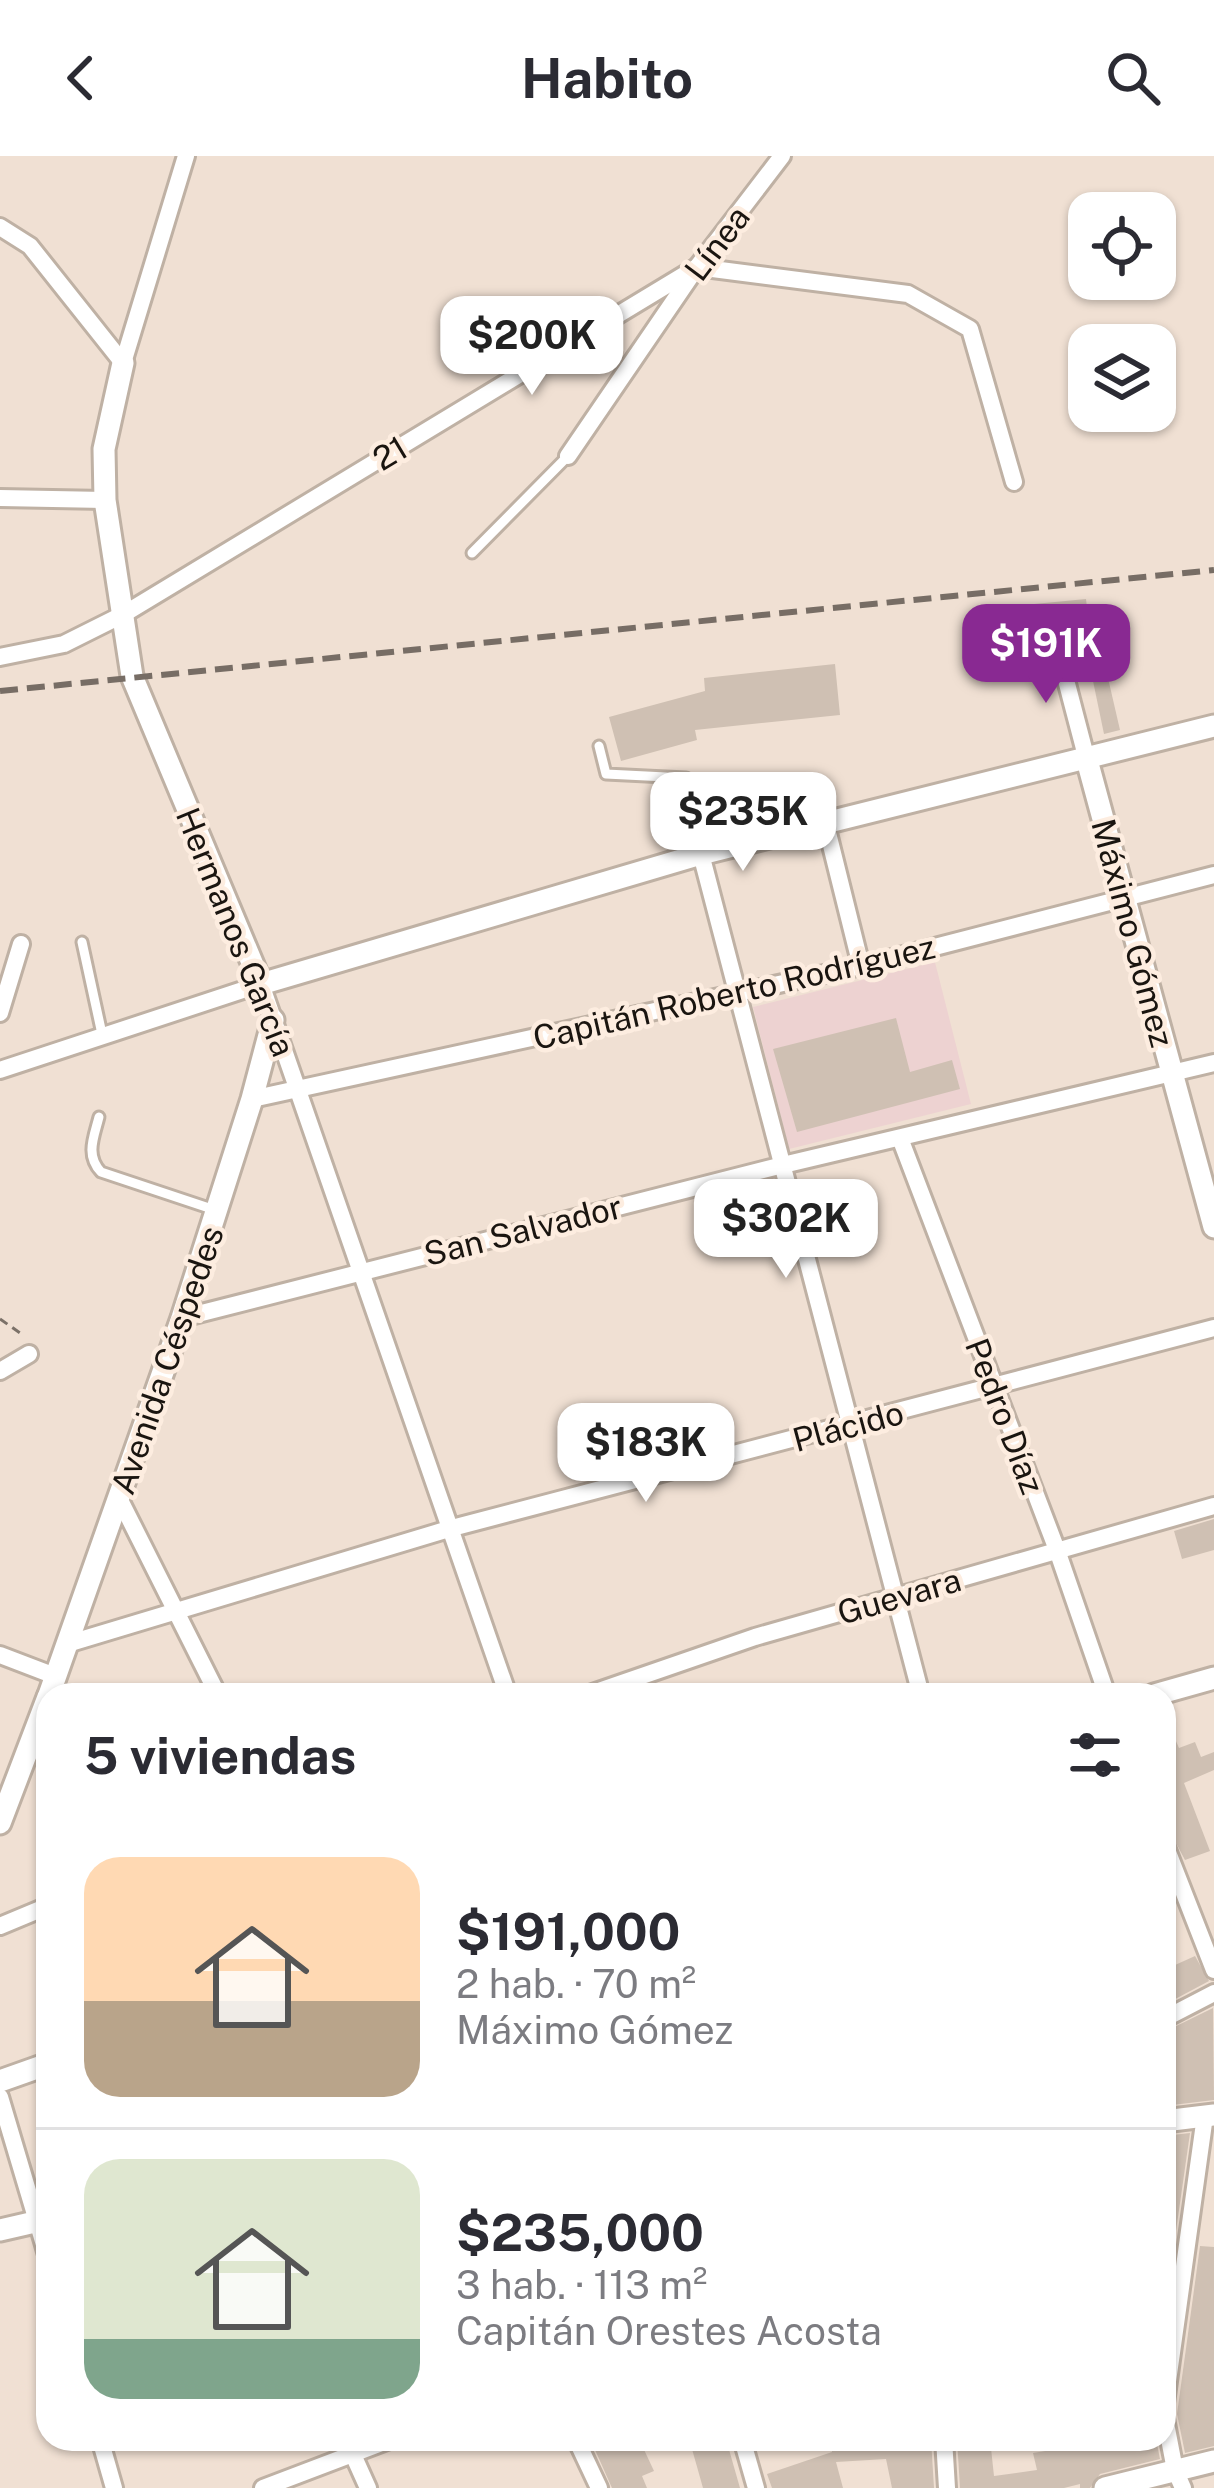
<!DOCTYPE html>
<html lang="es">
<meta charset="utf-8">
<style>
body{margin:0;font-family:"Public Sans",sans-serif;background:#f7f7f7;color:#2b2b33;height:100vh;display:flex;flex-direction:column;font-size:45px;white-space:nowrap}
*{box-sizing:border-box;margin:0}
p{font-size:39px;color:#7c7c81}
.icon{flex:none;width:66px;height:66px;fill:none;stroke:currentColor;stroke-width:2;stroke-linecap:round;stroke-linejoin:round}
.map{position:relative;flex:1;overflow:hidden}
.panel{position:absolute;left:36px;top:1527px;width:1140px;height:768px;display:flex;flex-direction:column;background:#fff;border-radius:36px;box-shadow:0 3px 9px #0004}
.panel>*{flex:none}
.controls{position:absolute;left:1068px;top:36px;display:grid;gap:24px}
.controls a{display:grid;place-items:center;width:108px;height:108px;border-radius:24px;background:#fff;box-shadow:0 3px 9px #0004;font-size:60px}
.price{position:absolute;translate:-50% -102px;padding:0 27px;border-radius:24px;background:#fff;color:#222;font-size:39px;line-height:78px;filter:drop-shadow(0 3px 6px #0008)}
.price::after{content:'';position:absolute;left:50%;top:72px;width:36px;height:27px;margin-left:-18px;background:inherit;clip-path:polygon(0 0,100% 0,50% 100%)}
.price.current{background:#892992;color:#fff}
ul{padding:0;list-style:none}
li{display:flex;align-items:center;gap:36px;height:300px;padding:0 48px}
li+li{border-top:3px solid #e1e1e2}
li span{display:grid;place-items:center;flex:none;width:336px;height:240px;border-radius:36px;color:#555}
li>.icon{margin-inline-start:auto}
span .icon{width:144px;height:144px;fill:#fffc;stroke-width:1}
li b{font-size:51px}
h2{display:flex;justify-content:space-between;align-items:center;height:144px;padding:0 48px;font-size:51px}
header{display:flex;justify-content:space-between;align-items:center;height:156px;padding:0 48px;background:#fff;font-size:54px;font-weight:700}
.map>svg:first-child{display:block}
.education{fill:#edd2d1}
.building{fill:#cfc0b3}
.lines{fill:none;stroke-linecap:round;stroke-linejoin:round}
.service-casing{stroke:#bfb1a4;stroke-width:15}
.minor-casing{stroke:#bfb1a4;stroke-width:22}
.tertiary-casing{stroke:#bfb1a4;stroke-width:27}
.path{stroke:#7b7168;stroke-width:3;stroke-dasharray:9 6;stroke-linecap:butt}
.service{stroke:#fff;stroke-width:9}
.minor{stroke:#fff;stroke-width:16}
.tertiary{stroke:#fff;stroke-width:21}
.rail{stroke:#776d65;stroke-width:6;stroke-dasharray:18 9;stroke-linecap:butt}
.labels{text-anchor:middle;stroke-width:9;stroke-linejoin:round;paint-order:stroke}
.street-label{font-size:33px;fill:#1a1510;stroke:#fdede0}
</style>
<header><svg class="icon" aria-label="back" viewBox="0 0 24 24"><path d="M15 5l-7 7 7 7"/></svg>Habito<svg class="icon" aria-label="search" viewBox="0 0 24 24"><circle cx="10" cy="10" r="6"/><path d="M15 15l6 6"/></svg></header>
<div class="map">
<svg width="1214" height="2332" viewBox="0 0 1214 2332">
<rect width="100%" height="100%" fill="#f0e0d3"/>
<path class="education" d="M935 806 971 948 789 993 753 851Z"/>
<g class="building">
<path d="M1086 443 1089 467 1026 474 1024 449Z"/>
<path d="M835 508 840 559 695 574 697 584 621 605 609 561 705 535 704 522Z"/>
<path d="M1108 522 1120 574 1104 578 1093 525Z"/>
<path d="M896 862 910 916 952 904 960 933 797 976 773 893Z"/>
<path d="M1214 1363V1394L1182 1403 1174 1375Z"/>
<path d="M1164 1558 1179 1592 1195 1586 1201 1601 1214 1596V1614L1184 1627 1210 1695 1185 1704 1164 1664Z"/>
<path d="M1195 1800 1209 1825 1164 1849V1814Z"/>
<path d="M1213 1852 1214 1944 1164 1950V1876Z"/>
<path d="M1190 1977 1171 2110 1164 2109V1980Z"/>
<path d="M1200 2090 1214 2091V2290L1185 2297 1177 2258Z"/>
<path d="M599 2283H639L654 2315 642 2320 647 2332H612L592 2287Z"/>
<path d="M702 2283H726L740 2332H703L690 2286Z"/>
<path d="M831 2283H931L934 2332H892L886 2303 836 2306 843 2332H772L767 2318 832 2296Z"/>
<path d="M957 2283H990L994 2320 1037 2314 1033 2297 1076 2290 1077 2283H1156L1160 2303 1100 2318 1090 2332H1080V2328L1064 2332H960Z"/>
</g>
<g class="lines">
<defs>
<g id="service">
<path d="M472 397 568 300"/>
<path d="M599 590 606 618 686 622 701 698"/>
<path d="M82 786 102 878"/>
<path d="M99 961C94 981 85 999 101 1016L218 1055"/>
</g>
<g id="minor">
<path d="M0 71 30 90 123 207"/>
<path d="M123 207 186 0"/>
<path d="M568 300 697 111 782 0"/>
<path d="M0 342 105 344"/>
<path d="M1055 482 1087 604"/>
<path d="M0 501 64 488 124 458 697 111 908 138 970 173 1014 326"/>
<path d="M826 669 861 810"/>
<path d="M701 698 921 1539"/>
<path d="M0 857 21 788"/>
<path d="M0 914 261 828 508 1539"/>
<path d="M252 943 861 810 1214 719"/>
<path d="M900 982 1057 1394 1107 1539"/>
<path d="M182 1162 783 1009 1214 907"/>
<path d="M0 1215 29 1198"/>
<path d="M120 1344 218 1539"/>
<path d="M67 1488 452 1372 1214 1172"/>
<path d="M0 1499 55 1520"/>
<path d="M587 1539 755 1481 1214 1350"/>
<path d="M35 1582 48 1611"/>
<path d="M1164 1686 1214 1814"/>
<path d="M0 1770 48 1750"/>
<path d="M1164 1863 1214 1837"/>
<path d="M0 1941 48 2102"/>
<path d="M1164 2254 1205 1960"/>
<path d="M1164 2257 1175 2314 1183 2332"/>
<path d="M100 2283 114 2332"/>
<path d="M346 2283 368 2332"/>
<path d="M576 2283 599 2332"/>
<path d="M742 2283 756 2332"/>
<path d="M944 2283 947 2332"/>
<path d="M263 2332 392 2283"/>
</g>
<g id="tertiary">
<path d="M123 207 104 293 105 344 132 520 261 828 701 698 1214 570"/>
<path d="M1087 604 1214 1071"/>
<path d="M49 1539 182 1162 252 943 273 864"/>
<path d="M1154 1539 1214 1522"/>
<path d="M0 1667 48 1541"/>
<path d="M0 1925 48 1908"/>
<path d="M1164 1965 1214 1959"/>
<path d="M0 2074 48 2063"/>
<path d="M1105 2332 1214 2305"/>
</g>
</defs>
<use href="#service" class="service-casing"/>
<use href="#minor" class="minor-casing"/>
<use href="#tertiary" class="tertiary-casing"/>
<path class="path" d="M0 1163 23 1179"/>
<use href="#service" class="service"/>
<use href="#minor" class="minor"/>
<use href="#tertiary" class="tertiary"/>
<path class="rail" d="M0 535 1214 414"/>
</g>
<g class="labels">
<g class="street-label">
<text transform="translate(717 87) rotate(-53)" y="12">Línea</text>
<text transform="translate(390 297) rotate(-31)" y="12">21</text>
<text transform="translate(236 776) rotate(68)" y="12">Hermanos García</text>
<text transform="translate(1133 777) rotate(75)" y="12">Máximo Gómez</text>
<text transform="translate(734 836) rotate(-13)" y="12">Capitán Roberto Rodríguez</text>
<text transform="translate(523 1074) rotate(-14)" y="12">San Salvador</text>
<text transform="translate(167 1204) rotate(-71)" y="12">Avenida Céspedes</text>
<text transform="translate(1005 1260) rotate(69)" y="12">Pedro Díaz</text>
<text transform="translate(848 1270) rotate(-15)" y="12">Plácido</text>
<text transform="translate(899 1440) rotate(-16)" y="12">Guevara</text>
</g>
</g>
</svg>
<div class="controls">
<a><svg class="icon" aria-label="locate" viewBox="0 0 24 24"><circle cx="12" cy="12" r="6"/><path d="M12 2v4M12 18v4M2 12h4M18 12h4"/></svg></a>
<a><svg class="icon" aria-label="layers" viewBox="0 0 24 24"><path d="M12 4l9 5-9 5-9-5zM3 14l9 5 9-5"/></svg></a>
</div>
<b class="price" style="left:532px;top:242px">$200K</b>
<b class="price current" style="left:1046px;top:550px">$191K</b>
<b class="price" style="left:743px;top:718px">$235K</b>
<b class="price" style="left:786px;top:1125px">$302K</b>
<b class="price" style="left:646px;top:1349px">$183K</b>
<section class="panel">
<h2>5 viviendas<svg class="icon" aria-label="filters" viewBox="0 0 24 24"><path d="M4 7h16M4 17h16"/><circle cx="9" cy="7" r="2"/><circle cx="15" cy="17" r="2"/></svg></h2>
<ul>
<li><span style="background:linear-gradient(#ffd9b3 60%,#b9a48a 0)"><svg class="icon" aria-label="home" viewBox="0 0 24 24"><path d="M3 11l9-7 9 7M6 9v11h12V9"/></svg></span><div><b>$191,000</b><p>2 hab. · 70 m²</p><p>Máximo Gómez</p></div></li>
<li><span style="background:linear-gradient(#dfe7d0 75%,#7fa58c 0)"><svg class="icon" aria-label="home" viewBox="0 0 24 24"><path d="M3 11l9-7 9 7M6 9v11h12V9"/></svg></span><div><b>$235,000</b><p>3 hab. · 113 m²</p><p>Capitán Orestes Acosta</p></div></li>
</ul>
</section>
</div>
